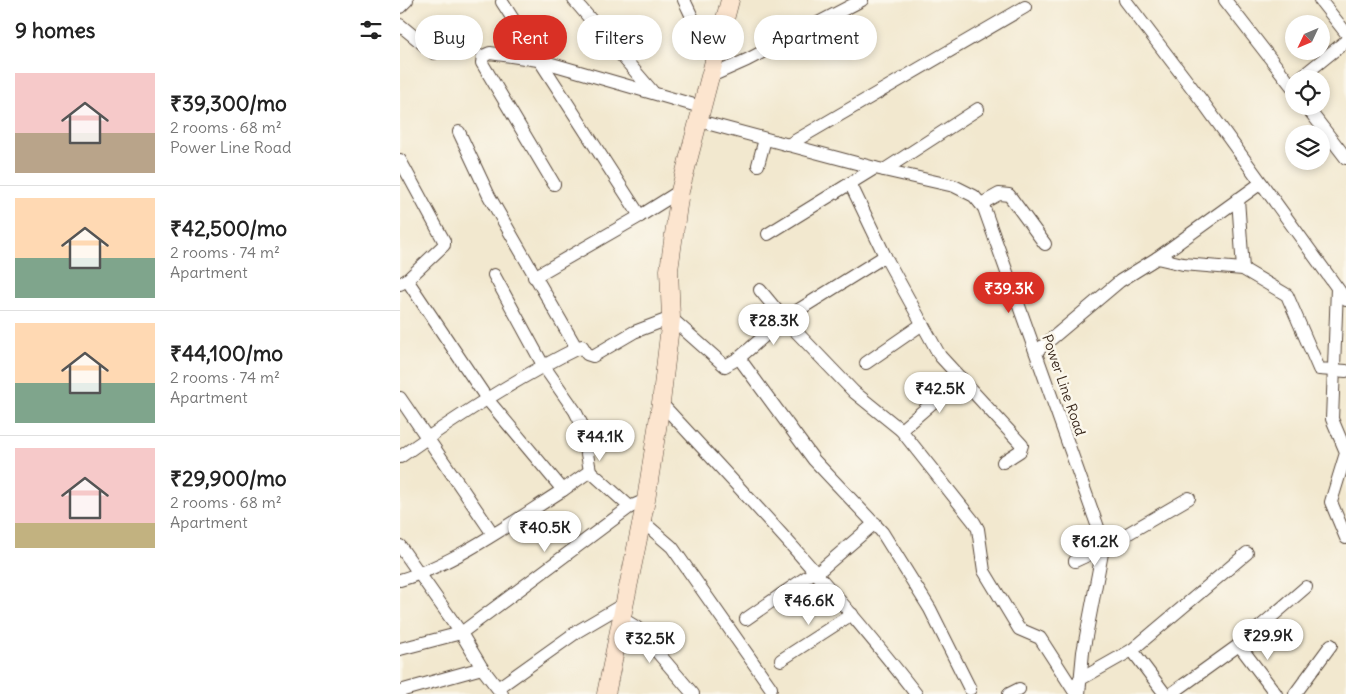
<!DOCTYPE html>
<meta charset="utf-8">
<style>
body{margin:0;font-family:Delius,sans-serif;background:#f6f6f6;color:#222;height:100vh;display:flex;flex-direction:column;font-size:19px;white-space:nowrap}
*{box-sizing:border-box;margin:0}
p{font-size:16px;color:#767676}
.icon{flex:none;width:28px;height:28px;fill:none;stroke:currentColor;stroke-width:2;stroke-linecap:round;stroke-linejoin:round}
.map{position:relative;flex:1;overflow:hidden}
.panel{display:flex;flex-direction:column;background:#fff;width:400px}
.panel>*{flex:none}
.hud{position:absolute;left:15px;top:15px;width:475px;height:45px;display:flex;gap:10px}
.needle{width:32px;rotate:226deg}
.controls{position:absolute;left:885px;top:15px;display:grid;gap:10px}
.controls a{display:grid;place-items:center;width:45px;height:45px;border-radius:50%;background:#fff;box-shadow:0 2px 8px #0003;font-size:25px}
.price{position:absolute;translate:-50% -42px;padding:0 11px;border-radius:18px;background:#fff;color:#222;font-size:16px;line-height:32px;filter:drop-shadow(0 1px 2px #0008)}
.price::after{content:'';position:absolute;left:50%;top:30px;width:15px;height:11px;margin-left:-8px;background:inherit;clip-path:polygon(0 0,100% 0,50% 100%)}
.price.active{background:#d93025;color:#fff}
ul{padding:0;list-style:none}
li{display:flex;align-items:center;gap:15px;height:125px;padding:0 15px}
li+li{border-top:1px solid #e0e0e0}
li span{display:grid;place-items:center;flex:none;width:140px;height:100px;border-radius:0px;color:#555}
li>.icon{margin-inline-start:auto}
span .icon{width:60px;height:60px;fill:#fffc;stroke-width:1}
li b{font-size:21px}
h2{display:flex;justify-content:space-between;align-items:center;height:60px;padding:0 15px;font-size:21px}
.pill{padding:0 18px;border-radius:22px;background:#fff;box-shadow:0 2px 8px #0003;font-size:18px;line-height:45px}
.pill.active{background:#d93025;color:#fff}
main{display:flex;flex:1;min-height:0}
.map>svg:first-child{display:block}
.lines{fill:none;stroke-linecap:round;stroke-linejoin:round}
.street-casing{stroke:#564639;stroke-width:14}
.secondary-casing{stroke:#564639;stroke-width:19}
.street{stroke:#fff;stroke-width:12}
.secondary{stroke:#fce5cf;stroke-width:18}
.labels{text-anchor:middle;stroke-width:5;stroke-linejoin:round;paint-order:stroke}
.street-label{font-size:14px;fill:#3b2a1e;stroke:#fbf7ec}
</style>
<main>
<section class="panel">
<h2>9 homes<svg class="icon" aria-label="filters" viewBox="0 0 24 24"><path d="M4 7h16M4 17h16"/><circle cx="9" cy="7" r="2"/><circle cx="15" cy="17" r="2"/></svg></h2>
<ul>
<li><span style="background:linear-gradient(#f6c9c9 60%,#b9a48a 0)"><svg class="icon" aria-label="home" viewBox="0 0 24 24"><path d="M3 11l9-7 9 7M6 9v11h12V9"/></svg></span><div><b>₹39,300/mo</b><p>2 rooms · 68 m²</p><p>Power Line Road</p></div></li>
<li><span style="background:linear-gradient(#ffd9b3 60%,#7fa58c 0)"><svg class="icon" aria-label="home" viewBox="0 0 24 24"><path d="M3 11l9-7 9 7M6 9v11h12V9"/></svg></span><div><b>₹42,500/mo</b><p>2 rooms · 74 m²</p><p>Apartment</p></div></li>
<li><span style="background:linear-gradient(#ffd9b3 60%,#7fa58c 0)"><svg class="icon" aria-label="home" viewBox="0 0 24 24"><path d="M3 11l9-7 9 7M6 9v11h12V9"/></svg></span><div><b>₹44,100/mo</b><p>2 rooms · 74 m²</p><p>Apartment</p></div></li>
<li><span style="background:linear-gradient(#f6c9c9 75%,#c2b280 0)"><svg class="icon" aria-label="home" viewBox="0 0 24 24"><path d="M3 11l9-7 9 7M6 9v11h12V9"/></svg></span><div><b>₹29,900/mo</b><p>2 rooms · 68 m²</p><p>Apartment</p></div></li>
</ul>
</section>
<div class="map">
<svg width="946" height="694" viewBox="0 0 946 694">
<rect width="100%" height="100%" fill="#fbf7ec"/>
<filter id="ink" filterUnits="userSpaceOnUse"><feTurbulence type="fractalNoise" baseFrequency=".02" numOctaves="2"/><feDisplacementMap in="SourceGraphic" scale="10" xChannelSelector="R" yChannelSelector="G"/><feConvolveMatrix kernelMatrix="1 2 1 2 8 2 1 2 1" color-interpolation-filters="sRGB"/></filter>
<filter id="wash" filterUnits="userSpaceOnUse"><feTurbulence type="fractalNoise" baseFrequency=".0096" numOctaves="4" result="noise"/><feDisplacementMap in="SourceGraphic" scale="20" xChannelSelector="R" yChannelSelector="G"/><feGaussianBlur stdDeviation="1.12" result="paint"/><feColorMatrix in="noise" values="0 0 0 0 0 0 0 0 0 0 0 0 0 0 0 0 0 1.4 0 .05"/><feComposite in="paint" operator="in"/></filter>
<g filter="url(#wash)">
<rect width="100%" height="100%" fill="#f2e8cf"/>
</g>
<g filter="url(#ink)">
<g class="lines">
<defs>
<g id="street">
<path d="M174 0 252 91"/>
<path d="M284 0 314 63"/>
<path d="M725 0 802 101 946 300"/>
<path d="M825 0 894 89"/>
<path d="M920 0 946 33"/>
<path d="M102 2 240 216"/>
<path d="M0 7 7 0"/>
<path d="M0 25 34 53"/>
<path d="M311 76 347 60 462 0"/>
<path d="M899 79 946 41"/>
<path d="M906 106 946 158"/>
<path d="M299 121 475 168 554 186 574 196 584 208 700 533 703 548 683 652 679 694"/>
<path d="M59 132 89 196 177 349"/>
<path d="M388 145 625 7"/>
<path d="M0 160 44 241V245L7 280"/>
<path d="M358 165 365 139"/>
<path d="M484 170 578 109"/>
<path d="M450 183 485 256 540 356 622 445 620 451 603 462"/>
<path d="M154 184 82 63 83 56 90 53 138 60 301 107"/>
<path d="M838 199 843 269"/>
<path d="M581 204 599 194 609 195 645 244"/>
<path d="M368 234 475 168"/>
<path d="M757 258 861 183"/>
<path d="M94 275 143 365 175 411 182 425 190 471"/>
<path d="M134 277 240 216 280 191"/>
<path d="M0 284 7 280 87 399 163 490C114 521 55 564 0 580"/>
<path d="M937 288 932 419 946 452"/>
<path d="M360 290 384 319 454 392 501 430 574 522 578 529 584 571 619 629 640 638 676 694"/>
<path d="M637 351 720 281 757 258 783 264 843 269 887 295 919 369 946 371"/>
<path d="M339 358 414 460 482 532 530 609 570 689"/>
<path d="M466 363 521 325"/>
<path d="M0 398 93 534"/>
<path d="M261 403C349 498 437 592 516 694"/>
<path d="M501 430 561 378"/>
<path d="M946 453 931 502 946 538"/>
<path d="M0 457C58 416 118 377 182 346L187 354 193 356 234 332 271 318 325 366 339 358 384 319 485 256"/>
<path d="M163 490 190 471 230 507"/>
<path d="M242 521 272 547 371 688"/>
<path d="M0 546 61 633 82 668"/>
<path d="M675 561 703 548 789 498"/>
<path d="M416 574 475 523"/>
<path d="M221 618 236 627 293 694"/>
<path d="M346 619 414 572"/>
<path d="M839 645 876 694"/>
<path d="M0 649 61 633 230 507 246 500"/>
<path d="M732 650 765 694"/>
<path d="M381 660 452 614"/>
<path d="M679 680 732 650 847 553"/>
<path d="M98 688 178 631 224 604"/>
<path d="M0 691 82 668 102 694"/>
<path d="M609 694 619 689"/>
<path d="M771 694 839 645 906 587"/>
<path d="M895 694 931 645"/>
</g>
<path id="secondary" d="M206 694 246 500 261 403 271 318 269 270 280 191 330 0"/>
</defs>
<use href="#street" class="street-casing"/>
<use href="#secondary" class="secondary-casing"/>
<use href="#street" class="street"/>
<use href="#secondary" class="secondary"/>
</g>
</g>
<g class="labels">
<g class="street-label">
<text transform="translate(664 385) rotate(71)" y="5">Power Line Road</text>
</g>
</g>
</svg>
<div class="controls">
<a><svg class="needle" viewBox="-14 -14 28 28"><path d="M0-13l5 13h-10z" fill="#e53935"/><path d="M0 13l5-13h-10z" fill="#767676"/></svg></a>
<a><svg class="icon" aria-label="locate" viewBox="0 0 24 24"><circle cx="12" cy="12" r="6"/><path d="M12 2v4M12 18v4M2 12h4M18 12h4"/></svg></a>
<a><svg class="icon" aria-label="layers" viewBox="0 0 24 24"><path d="M12 4l9 5-9 5-9-5zM3 14l9 5 9-5"/></svg></a>
</div>
<b class="price active" style="left:609px;top:314px">₹39.3K</b>
<b class="price" style="left:374px;top:346px">₹28.3K</b>
<b class="price" style="left:540px;top:414px">₹42.5K</b>
<b class="price" style="left:200px;top:462px">₹44.1K</b>
<b class="price" style="left:145px;top:553px">₹40.5K</b>
<b class="price" style="left:695px;top:567px">₹61.2K</b>
<b class="price" style="left:409px;top:626px">₹46.6K</b>
<b class="price" style="left:868px;top:661px">₹29.9K</b>
<b class="price" style="left:250px;top:664px">₹32.5K</b>
<div class="hud">
<a class="pill">Buy</a>
<a class="pill active">Rent</a>
<a class="pill">Filters</a>
<a class="pill">New</a>
<a class="pill">Apartment</a>
</div>
</div>
</main>
